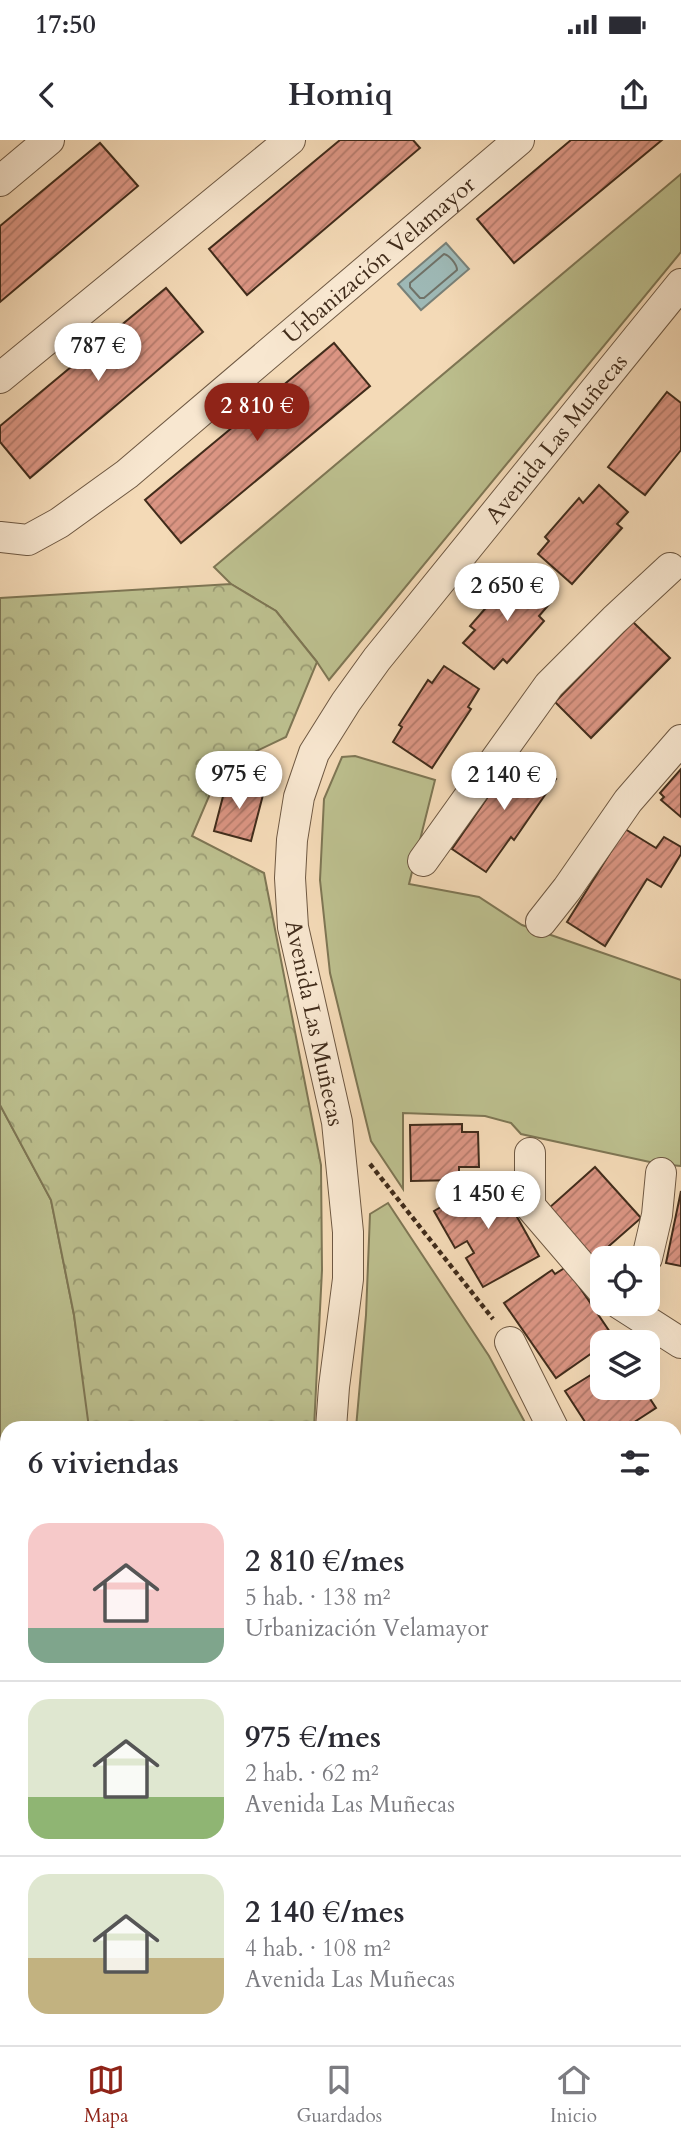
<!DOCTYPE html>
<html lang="es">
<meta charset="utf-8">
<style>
body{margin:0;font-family:Cardo,serif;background:#f7f7f7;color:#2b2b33;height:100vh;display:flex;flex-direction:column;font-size:26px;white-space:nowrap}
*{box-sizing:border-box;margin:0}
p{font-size:23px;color:#7c7c81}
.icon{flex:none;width:38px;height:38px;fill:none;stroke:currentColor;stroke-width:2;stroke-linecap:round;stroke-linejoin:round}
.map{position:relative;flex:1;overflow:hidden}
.details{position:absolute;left:0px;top:1281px;width:682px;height:625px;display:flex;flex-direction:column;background:#fff;border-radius:21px 21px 0 0;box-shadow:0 7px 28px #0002}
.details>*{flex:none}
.fabs{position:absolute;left:590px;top:1106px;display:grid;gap:14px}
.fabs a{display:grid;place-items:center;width:70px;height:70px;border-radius:14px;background:#fff;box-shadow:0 7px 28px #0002;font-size:35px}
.price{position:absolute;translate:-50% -60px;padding:0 16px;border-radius:24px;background:#fff;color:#222;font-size:23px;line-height:46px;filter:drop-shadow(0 2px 4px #0008)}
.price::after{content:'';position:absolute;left:50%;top:42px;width:21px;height:16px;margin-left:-10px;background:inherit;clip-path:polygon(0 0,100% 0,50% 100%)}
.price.on{background:#8f2418;color:#fff}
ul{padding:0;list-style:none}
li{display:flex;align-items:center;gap:21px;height:175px;padding:0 28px}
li+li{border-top:2px solid #e1e1e2}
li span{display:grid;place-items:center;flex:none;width:196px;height:140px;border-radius:21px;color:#555}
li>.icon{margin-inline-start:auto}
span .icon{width:84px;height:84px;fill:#fffc;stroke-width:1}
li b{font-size:30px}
h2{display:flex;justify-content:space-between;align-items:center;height:84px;padding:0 28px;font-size:30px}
.status{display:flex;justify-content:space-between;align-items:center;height:49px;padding:0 35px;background:#fff;direction:ltr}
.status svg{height:19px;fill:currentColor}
header{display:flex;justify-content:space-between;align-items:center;height:91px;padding:0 28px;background:#fff;font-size:32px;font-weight:700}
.dock{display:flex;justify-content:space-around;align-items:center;height:98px;border-top:2px solid #e1e1e2;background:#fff;font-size:19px;color:#7c7c81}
.dock a{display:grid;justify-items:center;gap:4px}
.dock .on{color:#8f2418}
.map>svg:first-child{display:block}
.green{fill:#bcbf8e;stroke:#7e7654;stroke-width:2}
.forest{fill:url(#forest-crowns);stroke:#7e7654;stroke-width:2}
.water{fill:#9eb9b6;stroke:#798178;stroke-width:2}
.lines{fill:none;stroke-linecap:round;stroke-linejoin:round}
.shore{stroke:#707268;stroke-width:2}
.building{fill:url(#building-hatch);stroke:#412c1b;stroke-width:2}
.minor-casing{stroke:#6e5842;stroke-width:32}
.path{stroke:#412c1b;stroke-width:4.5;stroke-dasharray:5 3.5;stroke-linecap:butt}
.minor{stroke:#f8e7d0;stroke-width:30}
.labels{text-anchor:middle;stroke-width:6;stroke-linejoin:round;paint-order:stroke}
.street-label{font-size:23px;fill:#412c1b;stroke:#f8e7d0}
</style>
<div class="status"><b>17:50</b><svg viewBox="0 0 49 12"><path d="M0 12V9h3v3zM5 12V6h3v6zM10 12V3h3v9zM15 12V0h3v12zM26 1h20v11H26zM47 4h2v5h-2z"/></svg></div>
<header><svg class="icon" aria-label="back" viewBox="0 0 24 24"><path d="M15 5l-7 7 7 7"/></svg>Homiq<svg class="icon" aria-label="share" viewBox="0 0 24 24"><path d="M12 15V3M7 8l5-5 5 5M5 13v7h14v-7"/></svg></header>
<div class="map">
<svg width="681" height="1905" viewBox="0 0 681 1905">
<defs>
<pattern id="forest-crowns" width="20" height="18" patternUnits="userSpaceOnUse" patternTransform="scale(1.75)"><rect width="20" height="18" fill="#bcbf8e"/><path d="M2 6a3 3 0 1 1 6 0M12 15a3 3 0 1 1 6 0" fill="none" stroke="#9a9b73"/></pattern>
<pattern id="building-hatch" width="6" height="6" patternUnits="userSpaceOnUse" patternTransform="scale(1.75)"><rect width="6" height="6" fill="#db9583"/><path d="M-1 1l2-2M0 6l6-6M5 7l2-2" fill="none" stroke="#b37a6a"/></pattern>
</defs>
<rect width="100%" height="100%" fill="#f4dab7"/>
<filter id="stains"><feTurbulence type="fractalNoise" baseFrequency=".00286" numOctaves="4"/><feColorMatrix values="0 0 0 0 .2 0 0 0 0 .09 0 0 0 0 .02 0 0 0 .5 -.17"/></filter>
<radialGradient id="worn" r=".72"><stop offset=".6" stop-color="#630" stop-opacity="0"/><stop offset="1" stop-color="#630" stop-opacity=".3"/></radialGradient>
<g class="green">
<path d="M681 34V112L329 540 317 522 276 471 231 444 214 427Z"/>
<path d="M355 616 435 640 409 744 479 757 522 785 681 840V1026L659 1024 521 994 511 983 485 976 403 973V1049L371 1001 330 833 320 740 324 659 342 617Z"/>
<path d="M0 965 51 1060 74 1175 90 1286 89 1288H7V1582L0 1583Z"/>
<path d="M388 1063 489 1216 528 1288H356L366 1175 370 1074Z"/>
<path d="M676 1290 681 1300V1501L676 1491Z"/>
<path d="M676 1563 681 1573V1905H236L239 1899H676Z"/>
</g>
<path class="forest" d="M231 444 276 471 317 522 286 597 221 628 192 696 264 733 321 1025 322 1130 314 1288H89L74 1175 51 1060 0 965V458Z"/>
<path class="water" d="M446 103 469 129 421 170 398 144Z"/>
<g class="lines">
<path class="shore" d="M444 114C449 115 457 124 457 130L424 158H420L410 147V143Z"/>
</g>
<g class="building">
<path d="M340 0H413L420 8 247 155 209 109Z"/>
<path d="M571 0H662L514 123 477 79Z"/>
<path d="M100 3 138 46 0 162V86Z"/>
<path d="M166 148 203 192 30 338 0 302V286Z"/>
<path d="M334 203 370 246 181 403 145 360Z"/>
<path d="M667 252 681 263V310L645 355 608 327Z"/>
<path d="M599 345 628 372 617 384 622 388 572 444 538 414 549 401 545 397 579 358 583 363Z"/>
<path d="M520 435 551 462 539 476 544 481 507 523 503 519 494 529 463 503 475 490 470 486 503 448 506 451Z"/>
<path d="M633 482 670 518 591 598 555 562Z"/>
<path d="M444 526 479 549 468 567 471 569 432 628 393 602 402 587 399 585 428 540 432 543Z"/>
<path d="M518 613 556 639 514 700 511 697 486 732 452 709Z"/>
<path d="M681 629V677L661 660 664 657 660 653Z"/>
<path d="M227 641 264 651 251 701 214 691Z"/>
<path d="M625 689 656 708 664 697 681 707V714L661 747 647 739 605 806 567 782Z"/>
<path d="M462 984V992H478L479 1027H459V1040L411 1041 410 985Z"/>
<path d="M595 1027 641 1078 594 1119 549 1068Z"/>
<path d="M494 1036 539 1116 483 1147 466 1118 474 1113 467 1101 455 1108 434 1071Z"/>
<path d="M681 1051V1126L666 1123Z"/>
<path d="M566 1127 614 1198 608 1202H602V1206L556 1238 504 1163 552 1130 555 1134Z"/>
<path d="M602 1228V1248H643L656 1268 625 1288H589L565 1251Z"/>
</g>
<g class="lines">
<defs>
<g id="minor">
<path d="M0 41 49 0"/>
<path d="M0 238 290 0"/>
<path id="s1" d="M0 397 28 400 59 383 127 334 519 0"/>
<path d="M423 721 549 545 614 480 670 428"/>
<path d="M541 782 567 749 628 661 681 600"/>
<path d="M530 1013V1066L602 1150"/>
<path d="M647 1118 657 1075 661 1033"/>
<path d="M620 1164 681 1203"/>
<path d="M510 1202 553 1288"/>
<path id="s2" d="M331 1288 334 1247 348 1139V1092L337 982 293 787 290 738 292 700 299 657 314 613 346 562 377 519 681 144"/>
<path d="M676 1531 681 1542"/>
<path d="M203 1905 207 1899"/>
</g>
</defs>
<use href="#minor" class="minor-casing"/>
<path class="path" d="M370 1024 493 1179"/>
<use href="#minor" class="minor"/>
</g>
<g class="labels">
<g class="street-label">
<text dy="8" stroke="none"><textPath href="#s1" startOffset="478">Urbanización Velamayor</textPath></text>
<text dy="8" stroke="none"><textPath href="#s2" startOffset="1082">Avenida Las Muñecas</textPath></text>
<text transform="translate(315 883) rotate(78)" y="8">Avenida Las Muñecas</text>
</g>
</g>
<rect width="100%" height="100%" filter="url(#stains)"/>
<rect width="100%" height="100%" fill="url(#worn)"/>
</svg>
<div class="fabs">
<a><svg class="icon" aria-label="locate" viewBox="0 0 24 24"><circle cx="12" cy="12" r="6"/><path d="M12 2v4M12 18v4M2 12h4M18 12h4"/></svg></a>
<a><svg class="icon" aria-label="layers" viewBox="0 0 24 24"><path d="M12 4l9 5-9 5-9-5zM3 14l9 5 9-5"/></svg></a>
</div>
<b class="price" style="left:98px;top:243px">787 €</b>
<b class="price on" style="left:257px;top:303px">2 810 €</b>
<b class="price" style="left:507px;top:483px">2 650 €</b>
<b class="price" style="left:239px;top:671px">975 €</b>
<b class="price" style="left:504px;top:672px">2 140 €</b>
<b class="price" style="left:488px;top:1091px">1 450 €</b>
<section class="details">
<h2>6 viviendas<svg class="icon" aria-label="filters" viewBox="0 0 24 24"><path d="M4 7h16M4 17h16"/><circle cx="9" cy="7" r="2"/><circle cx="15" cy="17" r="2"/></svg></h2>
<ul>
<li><span style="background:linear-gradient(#f6c9c9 75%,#7fa58c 0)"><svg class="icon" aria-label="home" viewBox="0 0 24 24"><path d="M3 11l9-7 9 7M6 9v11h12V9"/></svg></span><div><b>2 810 €/mes</b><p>5 hab. · 138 m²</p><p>Urbanización Velamayor</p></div></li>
<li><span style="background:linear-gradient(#dfe7d0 70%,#8fb573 0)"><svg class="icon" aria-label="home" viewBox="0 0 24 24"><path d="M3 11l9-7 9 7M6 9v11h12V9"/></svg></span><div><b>975 €/mes</b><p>2 hab. · 62 m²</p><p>Avenida Las Muñecas</p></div></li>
<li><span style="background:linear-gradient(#dfe7d0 60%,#c2b280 0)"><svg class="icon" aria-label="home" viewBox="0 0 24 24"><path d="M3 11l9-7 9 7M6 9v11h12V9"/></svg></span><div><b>2 140 €/mes</b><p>4 hab. · 108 m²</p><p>Avenida Las Muñecas</p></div></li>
</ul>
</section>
</div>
<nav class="dock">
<a class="on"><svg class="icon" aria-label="map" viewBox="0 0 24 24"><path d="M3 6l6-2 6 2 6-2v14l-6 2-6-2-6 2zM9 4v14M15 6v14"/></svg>Mapa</a>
<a><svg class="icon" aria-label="saved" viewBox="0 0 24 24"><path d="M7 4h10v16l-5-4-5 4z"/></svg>Guardados</a>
<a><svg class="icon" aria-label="home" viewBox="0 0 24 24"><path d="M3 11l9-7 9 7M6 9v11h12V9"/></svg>Inicio</a>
</nav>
